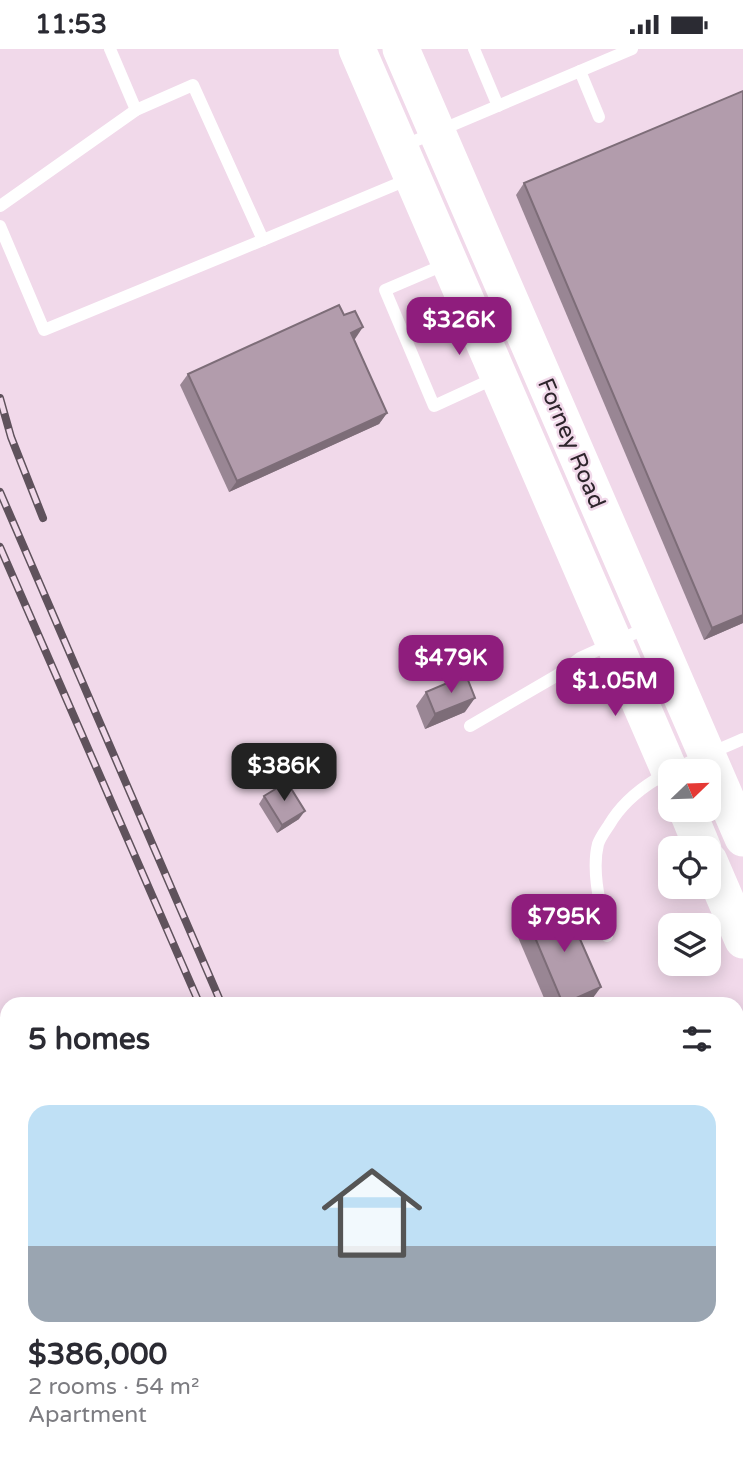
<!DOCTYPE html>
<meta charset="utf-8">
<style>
body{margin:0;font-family:"Varela Round",sans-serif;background:#f2f2f3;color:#2b2b33;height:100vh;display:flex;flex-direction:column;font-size:26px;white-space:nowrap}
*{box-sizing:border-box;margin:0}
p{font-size:23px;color:#7c7c81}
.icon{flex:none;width:38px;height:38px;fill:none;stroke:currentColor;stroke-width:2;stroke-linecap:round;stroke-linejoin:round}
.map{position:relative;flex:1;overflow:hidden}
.panel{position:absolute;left:0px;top:948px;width:744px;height:471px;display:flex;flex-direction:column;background:#fff;border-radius:21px 21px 0 0;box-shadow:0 4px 18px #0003}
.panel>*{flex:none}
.needle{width:46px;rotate:67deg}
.fabs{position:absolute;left:658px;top:710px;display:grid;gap:14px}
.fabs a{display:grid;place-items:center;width:63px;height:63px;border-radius:14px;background:#fff;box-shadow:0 4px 18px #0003;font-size:35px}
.price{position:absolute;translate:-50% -60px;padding:0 16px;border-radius:14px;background:#8f1d7d;color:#fff;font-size:23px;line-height:46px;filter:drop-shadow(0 2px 4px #0008)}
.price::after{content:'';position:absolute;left:50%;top:42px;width:21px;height:16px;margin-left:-10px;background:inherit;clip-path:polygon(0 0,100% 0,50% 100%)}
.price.on{background:#222;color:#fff}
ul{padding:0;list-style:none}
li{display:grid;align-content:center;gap:14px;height:371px;padding:0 28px}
li span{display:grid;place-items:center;height:217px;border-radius:21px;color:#555}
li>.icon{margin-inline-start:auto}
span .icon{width:126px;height:126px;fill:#fffc;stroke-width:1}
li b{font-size:30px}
h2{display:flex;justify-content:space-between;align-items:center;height:84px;padding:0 28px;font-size:30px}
.status{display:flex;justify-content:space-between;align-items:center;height:49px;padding:0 35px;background:#fff;direction:ltr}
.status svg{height:19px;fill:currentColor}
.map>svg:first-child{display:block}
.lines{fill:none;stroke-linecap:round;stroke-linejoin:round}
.lane{stroke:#fff;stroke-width:12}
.secondary{stroke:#fff;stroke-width:37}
.rail-casing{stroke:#5f525c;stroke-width:8}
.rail{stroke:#f1d9ea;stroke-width:5;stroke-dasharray:16;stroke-linecap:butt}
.wall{fill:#998694}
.shaded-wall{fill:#7d6d78}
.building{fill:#b29cac;stroke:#7d6d78;stroke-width:2}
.labels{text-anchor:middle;stroke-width:5;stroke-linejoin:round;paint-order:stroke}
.street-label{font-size:23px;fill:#2e252c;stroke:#f1d9ea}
</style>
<div class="status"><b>11:53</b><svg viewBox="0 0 49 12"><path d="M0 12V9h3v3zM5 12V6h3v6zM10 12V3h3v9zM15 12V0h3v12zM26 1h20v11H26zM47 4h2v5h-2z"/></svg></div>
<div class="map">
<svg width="743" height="1418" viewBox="0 0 743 1418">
<rect width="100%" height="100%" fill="#f1d9ea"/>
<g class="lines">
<g class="lane">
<path d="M110 0 136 61"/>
<path d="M474 0 498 57"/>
<path d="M580 22 599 68"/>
<path d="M403 97 632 0"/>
<path d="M0 157 136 61 193 36 263 191 409 130"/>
<path d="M0 177 44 281 263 191"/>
<path d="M446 215 385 241 434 357 495 329"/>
<path d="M470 677 556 627 580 609 648 578"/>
<path d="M607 887C601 859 591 823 598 795 600 789 605 782 609 776 637 728 695 712 743 690"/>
<path d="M0 1040 7 1055"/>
<path d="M737 1196 743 1193"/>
<path d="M167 1412 169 1418"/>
<path d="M616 1412 619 1418"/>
</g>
<g class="secondary">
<path d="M357 0 670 723"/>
<path d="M401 0 743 789"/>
<path d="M687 761 703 800"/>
<path d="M709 812 743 891"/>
<path d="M737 1392 743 1389"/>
<path d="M676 1418 690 1412"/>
</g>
<defs>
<g id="rail">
<path d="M0 349 11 388 43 469"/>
<path d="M0 443 222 956"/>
<path d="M0 498 200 956"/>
<path d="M399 1412 401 1418"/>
<path d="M420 1412 423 1418"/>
</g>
</defs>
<use href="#rail" class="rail-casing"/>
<use href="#rail" class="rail"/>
</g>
<g class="wall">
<path d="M743 42V574L704 591 516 146 524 134Z"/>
<path d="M354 290 387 364 379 375 229 443 180 336 188 325Z"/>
<path d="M426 643 465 663 425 680 416 657Z"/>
<path d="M264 747 299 770 277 784 259 755Z"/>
<path d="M528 872 590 953 584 956H547L517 886Z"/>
</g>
<g class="shaded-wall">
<path d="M363 278 355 290 343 295 351 284Z"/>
<path d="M387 364 379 375 229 443 237 432Z"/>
<path d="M743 566V574L704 591 712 579Z"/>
<path d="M475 649 465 663 425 680 435 665Z"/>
<path d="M305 762 299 770 277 784 282 776Z"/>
<path d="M601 938 590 953 584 956H562Z"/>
</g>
<g class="building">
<path d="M743 42V566L712 579 524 134Z"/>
<path d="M339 256 344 266 355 262 363 278 351 284 387 364 237 432 188 325Z"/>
<path d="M466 626 475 649 435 665 426 643Z"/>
<path d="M287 733 305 762 282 776 264 747Z"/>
<path d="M565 856 601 938 563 955 528 872Z"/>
</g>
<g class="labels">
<g class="street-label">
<text transform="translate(572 394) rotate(67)" y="8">Forney Road</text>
</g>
</g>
</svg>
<div class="fabs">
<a><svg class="needle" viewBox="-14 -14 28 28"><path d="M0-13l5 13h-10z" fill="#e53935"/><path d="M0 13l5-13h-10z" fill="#7c7c81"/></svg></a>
<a><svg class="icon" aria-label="locate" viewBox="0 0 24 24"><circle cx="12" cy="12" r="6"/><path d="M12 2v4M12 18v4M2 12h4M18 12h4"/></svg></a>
<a><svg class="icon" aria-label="layers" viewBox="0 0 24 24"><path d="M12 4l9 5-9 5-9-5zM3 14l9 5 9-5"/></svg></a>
</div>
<b class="price" style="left:459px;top:308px">$326K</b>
<b class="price" style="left:451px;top:646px">$479K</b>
<b class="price" style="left:615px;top:669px">$1.05M</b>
<b class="price on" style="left:284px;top:754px">$386K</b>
<b class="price" style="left:564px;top:905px">$795K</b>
<section class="panel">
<h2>5 homes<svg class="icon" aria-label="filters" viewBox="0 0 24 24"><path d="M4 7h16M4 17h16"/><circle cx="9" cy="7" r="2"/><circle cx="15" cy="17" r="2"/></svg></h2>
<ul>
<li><span style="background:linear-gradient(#bfe0f5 65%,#9aa5b1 0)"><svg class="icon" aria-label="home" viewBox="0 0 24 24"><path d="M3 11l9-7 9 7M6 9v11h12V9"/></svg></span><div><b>$386,000</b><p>2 rooms · 54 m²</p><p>Apartment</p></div></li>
</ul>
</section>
</div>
